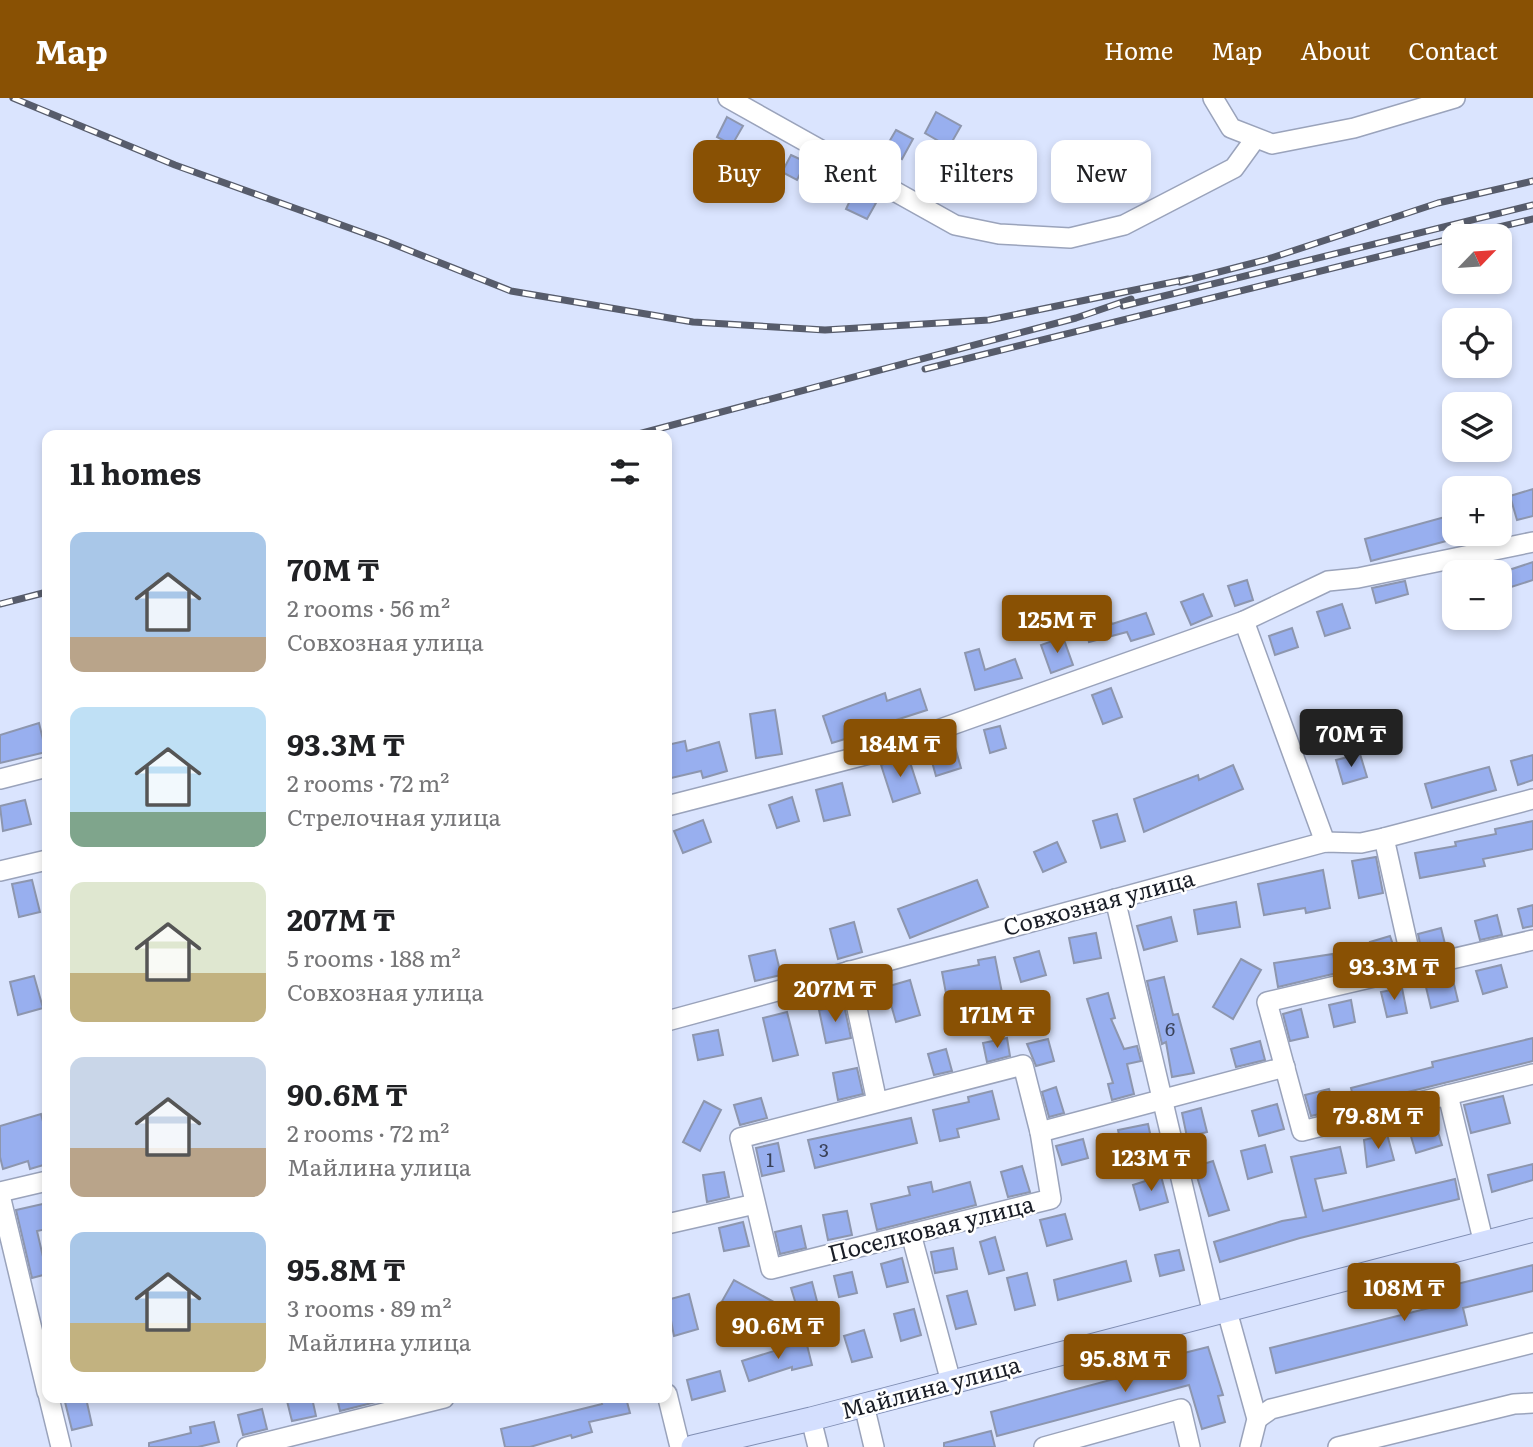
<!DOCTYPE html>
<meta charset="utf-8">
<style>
body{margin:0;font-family:Literata,serif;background:#f6f6f6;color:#202124;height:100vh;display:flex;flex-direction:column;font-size:26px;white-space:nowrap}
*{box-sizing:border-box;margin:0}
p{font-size:23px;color:#757577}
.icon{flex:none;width:38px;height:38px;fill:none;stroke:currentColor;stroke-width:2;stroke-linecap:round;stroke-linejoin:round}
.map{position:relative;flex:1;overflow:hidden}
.details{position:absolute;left:42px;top:332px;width:630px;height:973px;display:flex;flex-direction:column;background:#fff;border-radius:14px;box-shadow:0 4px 10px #0003}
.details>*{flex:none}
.top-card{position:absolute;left:693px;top:42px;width:665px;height:63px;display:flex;gap:14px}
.needle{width:46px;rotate:65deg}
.fabs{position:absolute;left:1442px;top:126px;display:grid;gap:14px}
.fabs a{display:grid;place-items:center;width:70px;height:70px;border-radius:14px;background:#fff;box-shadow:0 4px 10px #0003;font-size:35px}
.price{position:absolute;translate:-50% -60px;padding:0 16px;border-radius:7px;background:#895104;color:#fff;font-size:23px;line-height:46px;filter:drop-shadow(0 2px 4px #0008)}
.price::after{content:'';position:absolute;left:50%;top:42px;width:21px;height:16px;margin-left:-10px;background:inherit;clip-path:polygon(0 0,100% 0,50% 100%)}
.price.current{background:#222;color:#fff}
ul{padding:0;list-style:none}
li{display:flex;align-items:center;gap:21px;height:175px;padding:0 28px}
li span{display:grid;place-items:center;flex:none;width:196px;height:140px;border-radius:14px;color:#555}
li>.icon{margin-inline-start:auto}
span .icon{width:84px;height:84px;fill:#fffc;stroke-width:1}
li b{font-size:30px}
h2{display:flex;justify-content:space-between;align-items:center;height:84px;padding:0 28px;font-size:30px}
.chip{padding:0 24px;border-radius:14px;background:#fff;box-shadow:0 4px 10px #0003;font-size:24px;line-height:63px}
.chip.current{background:#895104;color:#fff}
header{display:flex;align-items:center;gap:42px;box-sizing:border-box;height:98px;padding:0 35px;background:#895104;color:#fff}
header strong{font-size:33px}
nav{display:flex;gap:38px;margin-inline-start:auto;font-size:24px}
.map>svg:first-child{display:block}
.building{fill:#98afef;stroke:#8d96ae;stroke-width:2}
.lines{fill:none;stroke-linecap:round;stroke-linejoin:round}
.minor-casing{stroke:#9aa3bb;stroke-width:22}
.major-casing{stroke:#808eb3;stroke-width:25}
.minor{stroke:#fff;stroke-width:19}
.major{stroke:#d4dffe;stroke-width:23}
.rail-casing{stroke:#575c6b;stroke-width:7}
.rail{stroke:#fff;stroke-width:4.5;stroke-dasharray:13;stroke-linecap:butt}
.labels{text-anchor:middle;stroke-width:5;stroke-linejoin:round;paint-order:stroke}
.number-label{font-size:19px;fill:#3a4259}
.street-label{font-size:23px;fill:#1a1e27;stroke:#fff}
</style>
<header>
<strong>Map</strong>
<nav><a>Home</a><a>Map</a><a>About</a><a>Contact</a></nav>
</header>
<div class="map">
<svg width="1533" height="1349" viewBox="0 0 1533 1349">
<rect width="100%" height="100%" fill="#dae4fe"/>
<g class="building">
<path d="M936 14 961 28 949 49 925 35Z"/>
<path d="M727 19 743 28 732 47 717 39Z"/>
<path d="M896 32 913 41 902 61 885 51Z"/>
<path d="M791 57 806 64 797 82 782 74Z"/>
<path d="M854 94 876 105 867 121 846 111Z"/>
<path d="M1533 391V418L1517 422 1510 398Z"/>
<path d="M1452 417 1454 441 1371 463 1365 441Z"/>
<path d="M1533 464V482L1511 489 1506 473Z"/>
<path d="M1247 482 1253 502 1235 508 1228 488Z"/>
<path d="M1405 483 1408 496 1376 505 1372 490Z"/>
<path d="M1203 496 1212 518 1191 527 1181 504Z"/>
<path d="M1342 506 1350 530 1325 538 1317 514Z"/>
<path d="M1146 515 1154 536 1131 543 1127 534 1089 544 1084 526 1109 519 1112 526Z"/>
<path d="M1292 530 1298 549 1275 557 1269 538Z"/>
<path d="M1063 539 1073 567 1051 575 1041 547Z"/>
<path d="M979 551 985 572 1015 561 1022 580 975 592 965 555Z"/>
<path d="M1111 590 1122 619 1103 626 1092 597Z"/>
<path d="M920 591 927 612 893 623 894 626 832 645 823 618 885 595 887 603Z"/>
<path d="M775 612 782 656 756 660 750 616Z"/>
<path d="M39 625 46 654 0 665V637Z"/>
<path d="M1000 628 1006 650 990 655 984 632Z"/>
<path d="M685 643 687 653 719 644 727 673 703 680 701 673 667 681V647Z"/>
<path d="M955 649 961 670 936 678 930 657Z"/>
<path d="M1360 656 1367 679 1343 686 1336 662Z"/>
<path d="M1533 657V682L1518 687 1511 663Z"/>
<path d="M908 658 920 695 893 704 881 667Z"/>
<path d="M1233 667 1243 691 1144 734 1134 701 1198 677 1199 682Z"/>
<path d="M1489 669 1496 692 1432 710 1425 686Z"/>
<path d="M842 685 850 717 824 723 816 692Z"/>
<path d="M792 699 799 723 777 730 769 707Z"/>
<path d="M25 702 31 726 3 733 0 708Z"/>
<path d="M1117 716 1125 743 1101 750 1093 723Z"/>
<path d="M703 722 711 744 683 755 674 733Z"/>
<path d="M1533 723V751L1483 761 1485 768 1420 780 1415 755 1456 748 1455 744 1496 736 1495 731Z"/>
<path d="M1057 744 1066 764 1043 774 1034 754Z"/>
<path d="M1376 759 1383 795 1359 800 1352 763Z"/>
<path d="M1323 772 1330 810 1306 815 1305 810 1264 817 1258 786Z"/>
<path d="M32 782 40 814 19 819 12 786Z"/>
<path d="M977 782 988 809 910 840 898 811Z"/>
<path d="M1236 804 1240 829 1198 836 1194 812Z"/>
<path d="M1533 807V828L1523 830 1518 811Z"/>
<path d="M1497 817 1502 837 1480 842 1475 823Z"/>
<path d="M1171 819 1177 843 1144 852 1137 828Z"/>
<path d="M854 824 862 854 838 861 830 831Z"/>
<path d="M1441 830 1446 850 1422 855 1418 836Z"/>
<path d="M1096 835 1101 860 1074 865 1069 840Z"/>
<path d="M1390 838 1398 861 1377 866 1370 844Z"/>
<path d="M775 852 781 877 755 883 749 858Z"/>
<path d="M1039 853 1046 877 1021 884 1014 860Z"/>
<path d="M1333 856 1337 875 1278 889 1274 865Z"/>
<path d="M995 859 1003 900 987 903 986 899 948 906 942 874 979 867 978 862Z"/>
<path d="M1241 861 1261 872 1233 921 1213 909Z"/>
<path d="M1501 867 1507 889 1483 896 1476 873Z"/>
<path d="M34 878 43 910 18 917 10 884Z"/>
<path d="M1452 878 1458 903 1431 910 1425 885Z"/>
<path d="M1164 879 1173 917 1178 916 1194 975 1172 979 1166 944 1162 946 1147 883Z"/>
<path d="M910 882 920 917 896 924 886 889Z"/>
<path d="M1402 890 1407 915 1387 919 1381 894Z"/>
<path d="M1108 895 1115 920 1111 921 1124 951 1137 948 1141 963 1127 966 1134 996 1112 1002 1108 986 1113 985 1087 901Z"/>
<path d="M1351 902 1355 924 1334 929 1329 907Z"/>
<path d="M844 907 851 940 826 945 819 912Z"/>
<path d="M1301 911 1308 939 1290 943 1283 916Z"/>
<path d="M787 914 798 957 773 963 763 920Z"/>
<path d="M718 932 723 957 698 962 693 937Z"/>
<path d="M1007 940 1010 958 987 964 983 945Z"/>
<path d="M1533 940V963L1355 1007 1351 990 1433 969 1432 964Z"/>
<path d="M1048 941 1054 963 1036 968 1027 946Z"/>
<path d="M1260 943 1265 962 1236 969 1231 951Z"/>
<path d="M946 951 952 973 934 977 928 956Z"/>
<path d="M857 970 863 996 838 1002 833 975Z"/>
<path d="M1056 989 1064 1015 1049 1019 1042 994Z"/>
<path d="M1329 991 1336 1012 1311 1018 1305 997Z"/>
<path d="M992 993 999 1021 957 1031 959 1039 940 1043 933 1012 969 1004 968 999Z"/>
<path d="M1503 998 1510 1025 1471 1035 1464 1007Z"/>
<path d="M761 1000 767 1020 740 1027 734 1007Z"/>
<path d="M704 1003 721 1012 700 1053 683 1044Z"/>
<path d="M1277 1006 1284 1031 1259 1038 1252 1013Z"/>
<path d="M1201 1010 1207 1034 1187 1039 1182 1015Z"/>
<path d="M41 1016 47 1039V1066L30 1071 28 1063 3 1071 0 1059V1028Z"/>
<path d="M911 1020 917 1045 815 1070 808 1042Z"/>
<path d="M1435 1024 1442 1047 1416 1055 1409 1032Z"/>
<path d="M1148 1026 1155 1058 1125 1065 1118 1032Z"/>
<path d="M1387 1036 1394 1062 1367 1069 1364 1042Z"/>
<path d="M1083 1041 1088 1060 1062 1067 1056 1048Z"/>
<path d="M778 1045 784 1073 762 1078 756 1050Z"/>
<path d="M1265 1047 1272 1074 1248 1081 1241 1053Z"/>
<path d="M1340 1049 1346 1075 1315 1081 1323 1113 1455 1081 1459 1101 1300 1140 1220 1164 1214 1144 1282 1123 1306 1119 1291 1059Z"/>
<path d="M1213 1063 1229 1112 1209 1118 1194 1069Z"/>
<path d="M1533 1066V1082L1492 1094 1488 1077Z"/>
<path d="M1022 1068 1030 1094 1008 1099 1001 1074Z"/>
<path d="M724 1074 729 1099 707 1104 703 1077Z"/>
<path d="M1161 1078 1168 1104 1140 1112 1133 1087Z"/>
<path d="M931 1084 933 1094 970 1084 976 1107 877 1132 871 1106 910 1097 908 1089Z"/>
<path d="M47 1105V1131L37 1133 47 1176 32 1180 16 1112Z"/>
<path d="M847 1113 852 1137 828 1142 823 1117Z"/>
<path d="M1065 1116 1072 1141 1047 1148 1040 1122Z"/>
<path d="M743 1124 749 1148 724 1153 719 1130Z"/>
<path d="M801 1128 806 1150 780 1156 775 1134Z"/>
<path d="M995 1139 1004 1172 989 1176 980 1144Z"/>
<path d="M953 1150 957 1171 935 1175 931 1154Z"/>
<path d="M1179 1152 1184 1172 1160 1178 1155 1157Z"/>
<path d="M902 1160 908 1184 887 1189 881 1166Z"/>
<path d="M1126 1163 1131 1183 1058 1202 1054 1182Z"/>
<path d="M1533 1167V1193L1463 1210 1467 1227 1276 1275 1270 1250 1457 1203 1453 1187Z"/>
<path d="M852 1174 857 1195 839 1199 834 1178Z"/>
<path d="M1027 1175 1035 1207 1015 1212 1007 1180Z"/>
<path d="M734 1182 781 1208 768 1231 721 1205Z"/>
<path d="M812 1184 818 1207 798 1213 791 1190Z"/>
<path d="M967 1193 976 1226 956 1231 947 1198Z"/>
<path d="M689 1196 698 1231 674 1238 667 1202Z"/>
<path d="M914 1211 921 1237 901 1243 894 1216Z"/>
<path d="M864 1232 872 1259 852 1264 844 1238Z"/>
<path d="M806 1243 812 1267 792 1272V1269L749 1283 742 1263Z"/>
<path d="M1208 1249 1223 1297 1218 1298 1225 1324 1202 1331 1189 1287 997 1338 991 1314 1174 1265 1172 1258Z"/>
<path d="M720 1273 725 1293 692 1302 687 1282Z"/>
<path d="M64 1300H86L92 1327 72 1332Z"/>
<path d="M299 1300H312L316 1318 292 1323 287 1303Z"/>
<path d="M337 1300H375L376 1304 340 1313Z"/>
<path d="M600 1300H626L630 1315 589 1324 592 1334 572 1340 571 1337 530 1349H505L501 1331 602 1306Z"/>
<path d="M262 1311 267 1331 243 1337 238 1317Z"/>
<path d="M214 1324 219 1344 198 1349H149V1345L191 1335 190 1329Z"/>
<path d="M991 1333 995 1349H944V1345Z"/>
</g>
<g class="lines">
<defs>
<g id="minor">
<path d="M728 0 955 127 999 136 1070 140 1124 127 1234 70 1255 41"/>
<path d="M1213 0 1231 30 1272 46 1354 30 1455 0"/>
<path d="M1244 523 1325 744"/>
<path d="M0 681 47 669"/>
<path d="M667 708 873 655 1244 523 1328 483 1358 480 1533 444"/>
<path d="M1384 740 1413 870"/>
<path d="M0 773 47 762"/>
<path d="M1115 801 1213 1216"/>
<path d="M1533 842 1267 904 1302 1033 1533 976"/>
<path d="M849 873 877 1004"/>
<path d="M667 923 1325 744 1361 745 1384 740 1533 701"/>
<path d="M1023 967 1040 1034 1051 1101 771 1171 740 1040Z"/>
<path d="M1448 997 1484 1146"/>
<path d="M1040 1034 1285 969"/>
<path d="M0 1094 47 1083"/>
<path d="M0 1097 47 1294"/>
<path d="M667 1126 755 1106"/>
<path d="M911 1136 951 1284"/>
<path d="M1227 1213 1257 1321 1250 1349"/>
<path d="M667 1296 680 1349"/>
<path d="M49 1300 61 1349"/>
<path d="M864 1307 874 1349"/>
<path d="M811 1321 818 1349"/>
<path d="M1257 1321 1271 1311 1533 1245"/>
<path d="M247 1349 444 1300"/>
<path d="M1044 1349 1181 1311 1190 1349"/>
<path d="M1338 1349 1514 1306 1533 1305"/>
</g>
<path id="major" d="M693 1349 811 1321 1533 1132"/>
</defs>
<use href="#minor" class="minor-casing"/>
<use href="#major" class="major-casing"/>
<use href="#minor" class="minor"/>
<use href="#major" class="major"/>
<defs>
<g id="rail">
<path d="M13 0 175 67 383 142 511 193 693 224 825 232 989 222 1188 181"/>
<path d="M1461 138 1533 121"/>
<path d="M1180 184 1265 162 1438 105 1533 83"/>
<path d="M1123 208 1533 107"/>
<path d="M925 271 1454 140"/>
<path d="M631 338 1076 220 1131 201"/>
<path d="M0 506 47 494"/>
</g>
</defs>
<use href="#rail" class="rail-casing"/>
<use href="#rail" class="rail"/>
</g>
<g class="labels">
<g class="number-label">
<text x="1170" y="938">6</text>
<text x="824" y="1059">3</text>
<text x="770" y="1069">1</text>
</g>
<g class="street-label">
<text transform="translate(1099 805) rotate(-15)" y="8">Совхозная улица</text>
<text transform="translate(931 1131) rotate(-14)" y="8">Поселковая улица</text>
<text transform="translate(931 1290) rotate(-15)" y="8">Майлина улица</text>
</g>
</g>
</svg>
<div class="fabs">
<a><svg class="needle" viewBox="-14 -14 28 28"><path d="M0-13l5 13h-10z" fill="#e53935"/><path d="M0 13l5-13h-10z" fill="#757577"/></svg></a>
<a><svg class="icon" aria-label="locate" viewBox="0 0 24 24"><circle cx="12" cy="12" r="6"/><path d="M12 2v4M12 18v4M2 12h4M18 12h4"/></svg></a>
<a><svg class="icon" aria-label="layers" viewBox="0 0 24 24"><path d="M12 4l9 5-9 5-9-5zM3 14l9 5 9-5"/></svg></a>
<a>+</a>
<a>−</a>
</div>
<b class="price" style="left:1057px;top:557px">125M ₸</b>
<b class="price current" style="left:1351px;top:671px">70M ₸</b>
<b class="price" style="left:900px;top:681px">184M ₸</b>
<b class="price" style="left:1394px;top:904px">93.3M ₸</b>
<b class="price" style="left:835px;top:926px">207M ₸</b>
<b class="price" style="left:997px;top:952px">171M ₸</b>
<b class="price" style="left:1378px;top:1053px">79.8M ₸</b>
<b class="price" style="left:1151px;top:1095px">123M ₸</b>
<b class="price" style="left:1404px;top:1225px">108M ₸</b>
<b class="price" style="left:778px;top:1263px">90.6M ₸</b>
<b class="price" style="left:1125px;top:1296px">95.8M ₸</b>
<div class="top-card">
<a class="chip current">Buy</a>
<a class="chip">Rent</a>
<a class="chip">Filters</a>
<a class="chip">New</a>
</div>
<section class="details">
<h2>11 homes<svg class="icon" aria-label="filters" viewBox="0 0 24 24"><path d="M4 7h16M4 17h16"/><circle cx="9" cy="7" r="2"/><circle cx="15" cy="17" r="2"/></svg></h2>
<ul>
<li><span style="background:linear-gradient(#a9c7e8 75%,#b9a48a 0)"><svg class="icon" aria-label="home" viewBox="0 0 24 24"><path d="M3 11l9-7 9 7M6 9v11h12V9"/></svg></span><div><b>70M ₸</b><p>2 rooms · 56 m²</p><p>Совхозная улица</p></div></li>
<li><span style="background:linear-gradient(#bfe0f5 75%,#7fa58c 0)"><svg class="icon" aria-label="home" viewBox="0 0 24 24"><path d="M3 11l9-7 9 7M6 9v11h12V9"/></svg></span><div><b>93.3M ₸</b><p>2 rooms · 72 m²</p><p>Стрелочная улица</p></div></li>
<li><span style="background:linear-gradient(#dfe7d0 65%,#c2b280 0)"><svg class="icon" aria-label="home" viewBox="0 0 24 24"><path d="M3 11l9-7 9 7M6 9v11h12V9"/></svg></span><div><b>207M ₸</b><p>5 rooms · 188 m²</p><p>Совхозная улица</p></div></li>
<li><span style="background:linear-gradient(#c9d6e8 65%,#b9a48a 0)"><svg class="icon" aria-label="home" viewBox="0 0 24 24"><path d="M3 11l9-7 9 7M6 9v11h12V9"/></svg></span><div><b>90.6M ₸</b><p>2 rooms · 72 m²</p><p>Майлина улица</p></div></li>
<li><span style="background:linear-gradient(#a9c7e8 65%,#c2b280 0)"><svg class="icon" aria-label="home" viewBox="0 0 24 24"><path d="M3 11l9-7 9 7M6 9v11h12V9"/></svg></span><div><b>95.8M ₸</b><p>3 rooms · 89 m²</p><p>Майлина улица</p></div></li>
</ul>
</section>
</div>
